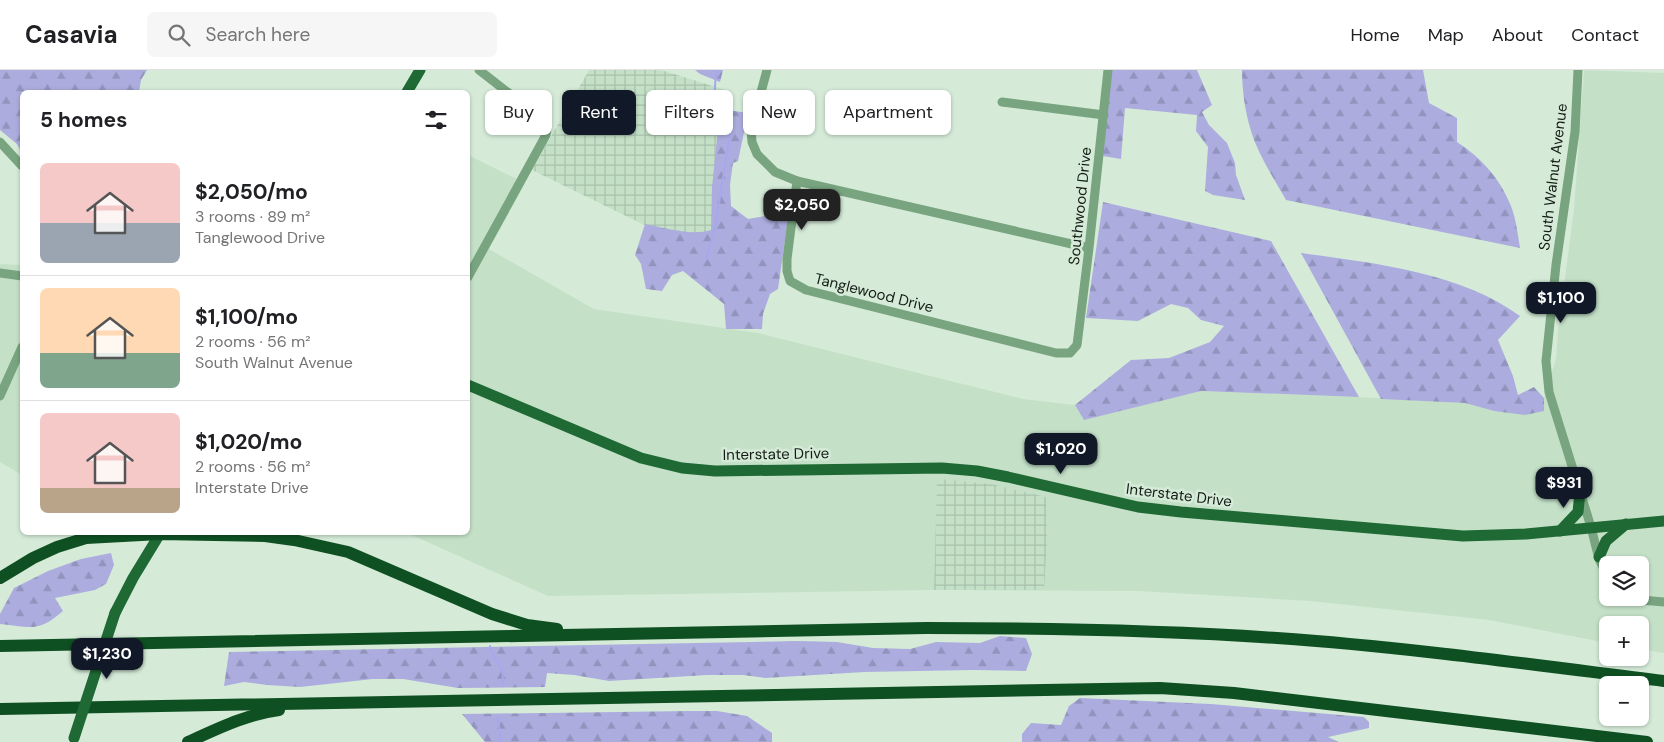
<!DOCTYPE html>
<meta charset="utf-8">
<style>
body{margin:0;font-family:"DM Sans",sans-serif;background:#f6f6f6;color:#202124;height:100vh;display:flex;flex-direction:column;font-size:19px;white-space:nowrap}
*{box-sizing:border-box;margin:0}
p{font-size:16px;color:#757577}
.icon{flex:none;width:28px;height:28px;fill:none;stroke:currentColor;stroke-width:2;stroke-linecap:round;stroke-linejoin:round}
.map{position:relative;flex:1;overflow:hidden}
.details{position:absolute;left:20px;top:20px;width:450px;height:445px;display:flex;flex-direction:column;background:#fff;border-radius:8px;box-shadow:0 1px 4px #0004}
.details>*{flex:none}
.top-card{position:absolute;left:485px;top:20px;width:475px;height:45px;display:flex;gap:10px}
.controls{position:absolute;left:1599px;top:486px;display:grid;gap:10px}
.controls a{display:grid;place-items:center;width:50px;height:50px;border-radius:8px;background:#fff;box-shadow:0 1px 4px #0004;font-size:25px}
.price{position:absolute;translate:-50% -42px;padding:0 11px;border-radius:10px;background:#111827;color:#fff;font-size:16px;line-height:32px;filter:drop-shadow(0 1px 2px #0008)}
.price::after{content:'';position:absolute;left:50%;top:30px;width:15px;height:11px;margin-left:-8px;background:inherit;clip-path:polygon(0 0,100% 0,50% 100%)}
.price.active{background:#222;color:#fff}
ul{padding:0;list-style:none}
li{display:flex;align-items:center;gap:15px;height:125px;padding:0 20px}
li+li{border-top:1px solid #e0e0e0}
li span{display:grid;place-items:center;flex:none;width:140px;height:100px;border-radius:8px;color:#555}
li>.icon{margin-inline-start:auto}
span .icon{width:60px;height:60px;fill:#fffc;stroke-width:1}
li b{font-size:21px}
h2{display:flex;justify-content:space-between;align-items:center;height:60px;padding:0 20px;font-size:21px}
.pill{padding:0 18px;border-radius:8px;background:#fff;box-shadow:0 1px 4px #0004;font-size:18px;line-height:45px}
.pill.active{background:#111827;color:#fff}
header{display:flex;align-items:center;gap:30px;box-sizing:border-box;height:70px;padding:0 25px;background:#fff;border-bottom:1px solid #e0e0e0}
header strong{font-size:24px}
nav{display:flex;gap:28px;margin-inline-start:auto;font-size:18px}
.search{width:350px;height:45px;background:#f6f6f6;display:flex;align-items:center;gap:12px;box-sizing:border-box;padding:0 18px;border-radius:8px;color:#757577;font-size:19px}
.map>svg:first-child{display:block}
.built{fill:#c4e1c8;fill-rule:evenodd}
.industrial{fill:url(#industrial-grid)}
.forest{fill:url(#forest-firs)}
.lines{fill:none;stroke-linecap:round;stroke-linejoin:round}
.stream{stroke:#a7a7ef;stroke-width:2}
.minor{stroke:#78a47f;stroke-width:9}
.major{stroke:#1f6934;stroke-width:11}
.highway{stroke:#0f5023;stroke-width:12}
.major-bridge{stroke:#1f6934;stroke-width:11}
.labels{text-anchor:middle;stroke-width:5;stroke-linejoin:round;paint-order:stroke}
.street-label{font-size:15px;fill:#141c15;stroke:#d5ebd8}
</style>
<header>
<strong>Casavia</strong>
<div class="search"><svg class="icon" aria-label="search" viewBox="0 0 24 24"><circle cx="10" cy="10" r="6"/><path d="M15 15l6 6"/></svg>Search here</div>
<nav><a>Home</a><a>Map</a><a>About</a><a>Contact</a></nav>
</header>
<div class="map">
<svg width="1664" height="672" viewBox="0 0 1664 672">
<defs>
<pattern id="industrial-grid" width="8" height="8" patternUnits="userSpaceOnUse" patternTransform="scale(1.25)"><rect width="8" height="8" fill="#c4e1c8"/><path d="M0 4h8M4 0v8" fill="none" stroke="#a8c0ab"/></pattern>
<pattern id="forest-firs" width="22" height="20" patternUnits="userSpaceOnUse" patternTransform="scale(1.25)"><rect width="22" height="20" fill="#acadde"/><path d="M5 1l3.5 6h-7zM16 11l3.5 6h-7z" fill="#9394be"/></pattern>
</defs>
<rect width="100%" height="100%" fill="#d5ebd8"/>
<g class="built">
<path d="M1584 0 1664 3V583L1640 579V555H1608L1607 573 1489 550 1310 531 1138 521 934 520 548 526 407 463 468 462V85L525 113 489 179 594 239 758 263 1023 329 1075 335 1084 349 1201 321 1359 327 1465 333 1494 341H1544V328L1556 289 1558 261 1574 139ZM1608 495H1640V528H1608Z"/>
<path d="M0 194 22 195V405L0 392Z"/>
</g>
<g class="industrial">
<path d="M589 0H661L729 21 725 171 679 172 532 100Z"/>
<path d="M939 409 991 414 1046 427 1047 470 1044 520H934L937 410Z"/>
</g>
<g class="forest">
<path d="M0 0H147L141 10 139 22H22V83L17 74 0 60Z"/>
<path d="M695 0H723L720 12 700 4Z"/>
<path d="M1111 0H1197L1212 35 1202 42 1209 55 1227 73 1235 93 1236 105 1245 130 1213 125 1205 121 1208 77 1196 61 1197 45 1125 38 1121 89 1103 86Z"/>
<path d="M1242 0H1423L1429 33 1457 48V72C1482 88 1500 109 1511 136 1516 149 1518 165 1520 178L1286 130C1274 109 1258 84 1251 61 1245 42 1242 20 1242 0Z"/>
<path d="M720 39 748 43 738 91 733 93 730 115 731 136 748 149 789 142 778 219 770 224 763 244 762 259H726L724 234 683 201 672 205 662 221 646 219 641 194 635 185 645 154C666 158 691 166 711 160L712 117Z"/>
<path d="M1103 132 1271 171 1359 327 1201 321 1084 350 1075 335 1131 290 1169 288 1210 272 1224 256 1201 250 1188 238 1171 234 1138 251 1086 248Z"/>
<path d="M1301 183C1373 193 1460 202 1520 246L1498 270 1513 306 1518 325 1534 317 1544 328V341L1525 345 1494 341 1465 333 1381 329Z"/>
<path d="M111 483 114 495 106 514 95 520 55 528 63 541C38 563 31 557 0 554V544L14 518 48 501 81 489Z"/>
<path d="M1000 566 1026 568 1032 584 1026 601 974 600 864 602 765 608 743 605H707L609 611 574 605 547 603 545 617 458 618 403 609H373L300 617 267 615 244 612 224 616 229 582 799 571 837 572 873 578 910 579 936 572 980 573Z"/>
<path d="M1080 628 1211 634 1364 647 1369 652V658L1328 667 1339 672H1022V664L1031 653 1061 655 1069 636Z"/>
<path d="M689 641H717L747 646 772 663V672H485L462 644Z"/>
</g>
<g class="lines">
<g class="stream">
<path d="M706 190 716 153 732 50C729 43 725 42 721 37 712 26 715 13 717 0"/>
<path d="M490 576C495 593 506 596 502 616"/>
<path d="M498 648 501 672"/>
</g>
<g class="minor">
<path d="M767 0 751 59 752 72 757 84 775 102 797 111"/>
<path d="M1578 0 1575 62 1556 195 1546 291 1549 322 1591 457 1599 489 1608 507"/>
<path d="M1002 32 1104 45"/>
<path d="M0 72 22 96"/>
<path d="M1089 178 797 111 787 189V201L790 211 806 220 1056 283H1070L1077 275 1089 178 1108 0"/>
<path d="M0 203 22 206"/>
<path d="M468 207 546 65 547 58 542 49 479 0"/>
<path d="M0 326 22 277"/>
<path d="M1635 528 1641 530 1664 532"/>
</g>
<g class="major">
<path d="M407 22 420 0"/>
<path d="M468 315 641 388 682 398 715 401 942 398 977 401 1008 407 1138 437 1181 442 1463 466 1526 464 1664 451"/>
<path d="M1560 461 1578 442 1580 422"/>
<path d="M1599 487 1606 471 1626 454"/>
<path d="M115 543 133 508 161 462"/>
</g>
<g class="highway">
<path d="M0 508 33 488 57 477 86 468 160 464 265 466 294 470 348 482 492 544 527 555 557 559"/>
<path d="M0 576 926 558C1043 558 1160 560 1277 568 1407 577 1535 595 1664 611"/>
<path d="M0 639 1160 618 1234 623 1647 672"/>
<path d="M188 672C217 659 247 644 279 640"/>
</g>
<path class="major-bridge" d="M74 668 115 543"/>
</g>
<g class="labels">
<g class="street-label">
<text transform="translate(1553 107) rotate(-83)" y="5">South Walnut Avenue</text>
<text transform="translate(1080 136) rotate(-84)" y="5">Southwood Drive</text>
<text transform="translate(874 223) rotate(14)" y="5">Tanglewood Drive</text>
<text transform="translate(776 384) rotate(-1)" y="5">Interstate Drive</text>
<text transform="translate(1179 425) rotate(7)" y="5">Interstate Drive</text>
</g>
</g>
</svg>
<div class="controls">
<a><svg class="icon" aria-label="layers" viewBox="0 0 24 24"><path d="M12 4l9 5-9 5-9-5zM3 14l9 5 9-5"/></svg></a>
<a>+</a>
<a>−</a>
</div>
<b class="price active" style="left:802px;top:161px">$2,050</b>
<b class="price" style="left:1561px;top:254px">$1,100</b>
<b class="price" style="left:1061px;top:405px">$1,020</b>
<b class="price" style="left:1564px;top:439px">$931</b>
<b class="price" style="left:107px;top:610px">$1,230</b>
<div class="top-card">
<a class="pill">Buy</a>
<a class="pill active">Rent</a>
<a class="pill">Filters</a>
<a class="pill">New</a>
<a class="pill">Apartment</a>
</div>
<section class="details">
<h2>5 homes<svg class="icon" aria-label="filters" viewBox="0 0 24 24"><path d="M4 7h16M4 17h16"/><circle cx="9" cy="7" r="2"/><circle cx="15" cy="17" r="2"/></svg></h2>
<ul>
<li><span style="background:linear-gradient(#f6c9c9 60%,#9aa5b1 0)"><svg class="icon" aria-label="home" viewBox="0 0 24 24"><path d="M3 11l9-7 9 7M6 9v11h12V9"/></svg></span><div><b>$2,050/mo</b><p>3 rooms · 89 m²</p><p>Tanglewood Drive</p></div></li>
<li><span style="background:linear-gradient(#ffd9b3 65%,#7fa58c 0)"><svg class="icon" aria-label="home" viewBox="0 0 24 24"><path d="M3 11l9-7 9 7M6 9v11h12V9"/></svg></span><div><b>$1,100/mo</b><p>2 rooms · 56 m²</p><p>South Walnut Avenue</p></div></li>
<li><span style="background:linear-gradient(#f6c9c9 75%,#b9a48a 0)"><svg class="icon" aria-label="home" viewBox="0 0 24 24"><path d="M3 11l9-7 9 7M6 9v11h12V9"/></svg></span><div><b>$1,020/mo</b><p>2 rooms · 56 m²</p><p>Interstate Drive</p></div></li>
</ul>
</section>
</div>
